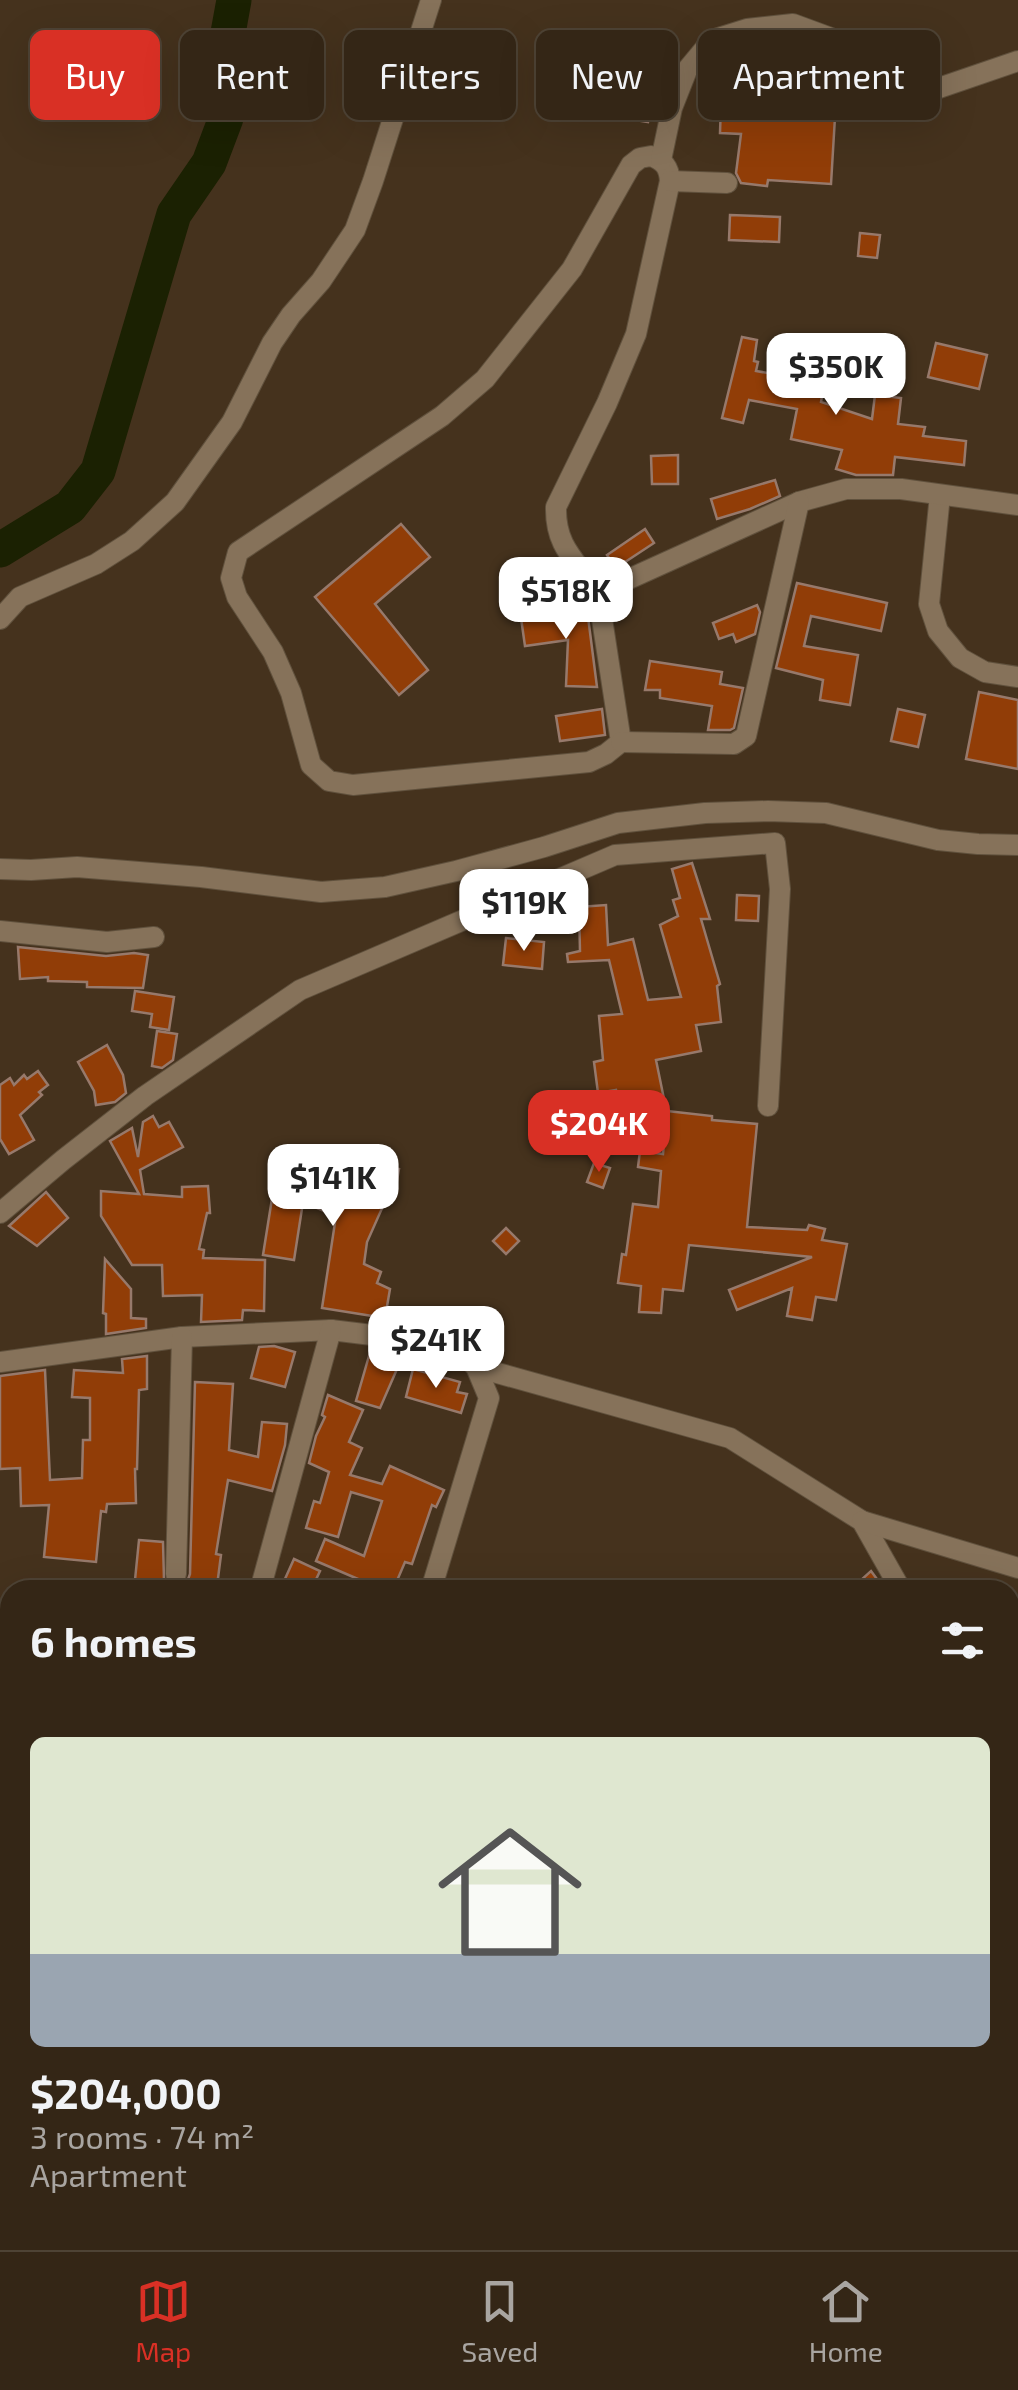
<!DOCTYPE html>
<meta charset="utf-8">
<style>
body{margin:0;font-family:"Exo 2",sans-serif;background:#3c2e1f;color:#f1f3f6;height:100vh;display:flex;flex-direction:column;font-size:38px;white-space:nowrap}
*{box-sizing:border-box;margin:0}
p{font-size:32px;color:#a9a5a1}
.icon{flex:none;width:55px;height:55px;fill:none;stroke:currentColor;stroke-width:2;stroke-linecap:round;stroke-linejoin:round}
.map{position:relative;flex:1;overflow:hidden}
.details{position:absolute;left:0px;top:1580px;width:1020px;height:670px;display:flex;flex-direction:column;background:#342616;border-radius:30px 30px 0 0;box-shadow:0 10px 40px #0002,0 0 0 2px #4e4335}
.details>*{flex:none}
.banner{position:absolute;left:30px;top:30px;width:960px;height:90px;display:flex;gap:20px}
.price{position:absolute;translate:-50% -85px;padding:0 22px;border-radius:20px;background:#fff;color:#222;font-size:32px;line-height:65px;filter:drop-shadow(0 2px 5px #0008)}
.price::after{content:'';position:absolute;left:50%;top:60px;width:30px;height:22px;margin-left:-15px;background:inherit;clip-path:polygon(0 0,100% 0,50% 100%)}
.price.current{background:#d93025;color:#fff}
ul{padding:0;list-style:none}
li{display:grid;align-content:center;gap:20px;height:530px;padding:0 30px}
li+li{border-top:2px solid #4e4335}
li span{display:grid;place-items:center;height:310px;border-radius:15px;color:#555}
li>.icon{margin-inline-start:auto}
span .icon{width:180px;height:180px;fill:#fffc;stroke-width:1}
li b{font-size:42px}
h2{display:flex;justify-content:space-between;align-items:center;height:120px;padding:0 30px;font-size:42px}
.chip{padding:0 35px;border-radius:15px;background:#342616;box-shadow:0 10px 40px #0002,0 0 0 2px #4e4335;font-size:35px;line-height:90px}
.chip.current{background:#d93025;color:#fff}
.dock{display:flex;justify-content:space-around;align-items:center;height:140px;border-top:2px solid #4e4335;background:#342616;font-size:28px;color:#a9a5a1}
.dock a{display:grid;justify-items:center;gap:5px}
.dock .current{color:#d93025}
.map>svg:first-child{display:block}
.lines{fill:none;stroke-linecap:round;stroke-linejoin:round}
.river{stroke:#1b2102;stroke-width:35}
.building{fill:#913d07;stroke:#97796b;stroke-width:2.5}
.minor-casing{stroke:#60513d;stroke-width:22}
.path{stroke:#9d8e7d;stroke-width:4;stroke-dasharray:10 5;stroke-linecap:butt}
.minor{stroke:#86725a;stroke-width:20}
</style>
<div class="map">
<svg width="1018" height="2250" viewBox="0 0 1018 2250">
<rect width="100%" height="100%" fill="#45321d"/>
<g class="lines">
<path class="river" d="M0 550 70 507 98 471 174 214 209 163 226 118V44L234 0"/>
</g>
<g class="building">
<path d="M636 86 654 90 648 122 629 119Z"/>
<path d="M721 103 787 105V116L835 117 831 184 768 180 767 186 741 183 736 173 741 134 720 133Z"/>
<path d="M730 215 780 217 779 242 729 240Z"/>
<path d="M860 233 880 235 877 258 858 256Z"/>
<path d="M742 337 757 340 754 361 758 362 756 371 802 379 808 349 830 353 821 402 872 419 875 395 901 398 898 424 925 427 923 436 966 441 964 465 895 457 893 475H856L836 469 842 450 791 439 797 409 749 400 743 423 722 418Z"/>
<path d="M936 343 987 355 979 389 928 377Z"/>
<path d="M678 455V484H652L651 456Z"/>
<path d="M775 480 780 496 750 509 717 519 711 499Z"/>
<path d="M401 524 430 557 375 604 428 670 399 695 315 597Z"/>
<path d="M645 529 654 543 616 568 607 555Z"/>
<path d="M797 583 887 603 881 631 811 616 804 646 858 655 850 705 820 700 823 680 776 668Z"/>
<path d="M757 605 760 612 755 634 736 642 733 634 719 639 713 623Z"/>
<path d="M587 609 597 687 566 686 568 640 525 646 521 618Z"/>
<path d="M650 661 722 672 720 684 743 688 734 728 730 730H708L712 706 660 698V690H645Z"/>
<path d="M979 692 1018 700V769L966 759Z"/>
<path d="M602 709 605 735 560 741 556 716Z"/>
<path d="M898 709 925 715 918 747 891 741Z"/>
<path d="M692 863 710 919H701L720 984 717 986 721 1022 696 1025 701 1051 656 1060 664 1099 662 1112 639 1109 621 1113 616 1090 598 1093 594 1062 603 1060 599 1016 622 1014 609 960 568 962 567 954 580 951 579 907 606 905 608 945 633 939 648 1000 681 997 660 925 678 916 673 900 680 898 672 869Z"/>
<path d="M737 895 759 896 758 921 736 920Z"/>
<path d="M506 938 544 942 542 969 503 965Z"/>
<path d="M18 947 106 956 134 953 148 955 143 988 87 987V982L48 981V977L20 979Z"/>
<path d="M135 991 174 997 169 1030 150 1027 152 1014 132 1011Z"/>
<path d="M157 1031 177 1034 173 1060 162 1068 152 1066Z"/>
<path d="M107 1045 123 1075 126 1093 115 1102 96 1105 94 1091 78 1062Z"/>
<path d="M38 1071 48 1085 39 1092 42 1095 20 1115 34 1140 9 1154 0 1139V1085L10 1078 14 1085 24 1075 27 1079Z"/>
<path d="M667 1111 712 1116V1120L757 1124 747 1227 807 1230 809 1225 825 1229 822 1240 847 1244 836 1300 816 1297 812 1320 787 1316 792 1288 737 1310 729 1290 812 1257 689 1245 683 1291 663 1289 661 1313 639 1312 641 1286 618 1283 622 1254 626 1255 633 1204 658 1207 661 1171 638 1167 640 1151 663 1154Z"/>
<path d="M153 1116 159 1127 169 1122 183 1147 140 1170 144 1194 182 1197V1187L208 1186 210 1213H207L199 1249 204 1250 203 1258 265 1260 264 1311 243 1310 242 1320 201 1322 202 1295 163 1296 162 1265H132L101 1216V1191L139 1194 110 1141 132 1128 138 1157 143 1122Z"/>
<path d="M313 1146 337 1157 335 1163 342 1166 338 1195 368 1200 374 1165 399 1169 394 1198 387 1197 367 1242 364 1264 381 1272 377 1283 390 1289 385 1318 322 1308 336 1216 303 1202 294 1260 263 1255 278 1161 310 1166Z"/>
<path d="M594 1163 610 1168 603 1188 587 1182Z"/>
<path d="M46 1192 68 1218 37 1246 9 1226Z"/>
<path d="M506 1228 519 1241 506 1254 493 1241Z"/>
<path d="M105 1259 131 1289V1318L146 1319V1328L106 1334V1314L103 1313Z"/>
<path d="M274 1346 295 1352 285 1387 251 1378 259 1347Z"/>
<path d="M371 1349 404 1353 380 1408 356 1401Z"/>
<path d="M147 1356V1389L139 1390 137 1469H135L136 1503 107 1504 106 1512 101 1511 96 1562 44 1557 49 1505 21 1506 20 1468 0 1469V1376L45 1370 50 1480 82 1478 83 1440H90V1398L72 1397 74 1370 123 1373 122 1359Z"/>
<path d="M413 1369 460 1382 457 1392 467 1394 461 1413 406 1397Z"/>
<path d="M195 1382 233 1384 229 1450 258 1457 262 1422 287 1424 285 1445 272 1491 228 1480 216 1554 221 1555 217 1586 187 1582 190 1574Z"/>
<path d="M328 1395 363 1410 349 1442 362 1448 350 1475 382 1484 390 1466 444 1490 436 1507 432 1505 412 1564 405 1562 393 1590H362L365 1582 316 1561 325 1539 364 1556 382 1501 351 1492 338 1537 306 1528 314 1501 320 1503 329 1472 309 1463 316 1436 325 1417 322 1415Z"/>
<path d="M139 1540 163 1542 164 1580 170 1586 177 1588 176 1590H134Z"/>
<path d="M294 1559 320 1571 311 1590H280Z"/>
<path d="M871 1571 885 1590H850Z"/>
</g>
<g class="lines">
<defs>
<g id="minor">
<path d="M651 156C664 161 669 167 670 181L636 334 607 403 556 507C555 548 577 561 598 593L621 742 606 754 589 762 353 785 329 781 311 765 291 693 273 652 237 597 231 578 238 552 442 416 485 379 572 269 631 165 640 158Z"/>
<path d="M661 160 672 108 687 70 712 40 747 29 793 24 831 38 867 66 911 87 936 89 1018 61"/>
<path d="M670 181 727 183"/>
<path d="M940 495 929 604 938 631 960 658 985 672 1018 677"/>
<path d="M598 593 799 502 846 489H901L1018 505"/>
<path d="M0 619 20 597 96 564 132 541 175 502 232 422 272 343 291 315 321 281 355 230 373 181 431 0"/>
<path d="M621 742 734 744 746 736 799 502"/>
<path d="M0 869 31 870 77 867 201 877 321 892 385 887 456 871 544 847 618 823 705 813 768 811 826 813 938 840 978 844 1018 845"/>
<path d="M0 931 107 942 154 937"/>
<path d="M0 1213 63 1160 145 1096 300 990 615 855 775 843 780 889 768 1106"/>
<path d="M0 1362 182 1337 331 1330 454 1345 476 1367 489 1398 431 1590"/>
<path d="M476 1367 730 1438 862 1521 901 1590"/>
<path d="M862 1521 1018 1568"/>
<path d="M176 1574 182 1337"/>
<path d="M260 1590 331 1330"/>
<path d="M1010 1667 1018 1670"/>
<path d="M1010 1751 1018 1752"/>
<path d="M1010 1837 1018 1839"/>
<path d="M0 1903 10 1902"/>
<path d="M1010 1921 1018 1923"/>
<path d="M0 1944 10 1962"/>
<path d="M1010 2012 1018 2014"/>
<path d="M167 2240 172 2250"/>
<path d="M465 2247 476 2240"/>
<path d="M218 2250 224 2240"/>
</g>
</defs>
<use href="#minor" class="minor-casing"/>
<g class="path">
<path d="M351 2247 364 2240"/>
<path d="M416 2250 423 2240"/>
</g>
<use href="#minor" class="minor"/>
</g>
</svg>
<b class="price" style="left:836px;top:418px">$350K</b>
<b class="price" style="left:566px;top:642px">$518K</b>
<b class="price" style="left:524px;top:954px">$119K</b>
<b class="price current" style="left:599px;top:1175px">$204K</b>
<b class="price" style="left:333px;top:1229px">$141K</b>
<b class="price" style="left:436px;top:1391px">$241K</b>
<div class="banner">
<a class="chip current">Buy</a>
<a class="chip">Rent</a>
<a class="chip">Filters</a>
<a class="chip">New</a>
<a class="chip">Apartment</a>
</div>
<section class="details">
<h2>6 homes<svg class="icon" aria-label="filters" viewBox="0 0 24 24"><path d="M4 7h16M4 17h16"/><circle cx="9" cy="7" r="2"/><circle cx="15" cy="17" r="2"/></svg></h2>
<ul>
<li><span style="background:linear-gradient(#dfe7d0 70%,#9aa5b1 0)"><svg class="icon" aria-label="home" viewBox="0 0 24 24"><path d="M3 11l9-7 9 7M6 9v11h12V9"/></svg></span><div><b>$204,000</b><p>3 rooms · 74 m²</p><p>Apartment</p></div></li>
</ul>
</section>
</div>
<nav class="dock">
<a class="current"><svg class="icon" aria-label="map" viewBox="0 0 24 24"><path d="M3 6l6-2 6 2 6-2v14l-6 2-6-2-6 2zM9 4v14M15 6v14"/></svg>Map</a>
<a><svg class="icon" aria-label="saved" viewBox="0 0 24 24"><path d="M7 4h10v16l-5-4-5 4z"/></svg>Saved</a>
<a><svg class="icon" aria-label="home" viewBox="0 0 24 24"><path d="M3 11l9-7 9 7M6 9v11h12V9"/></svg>Home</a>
</nav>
